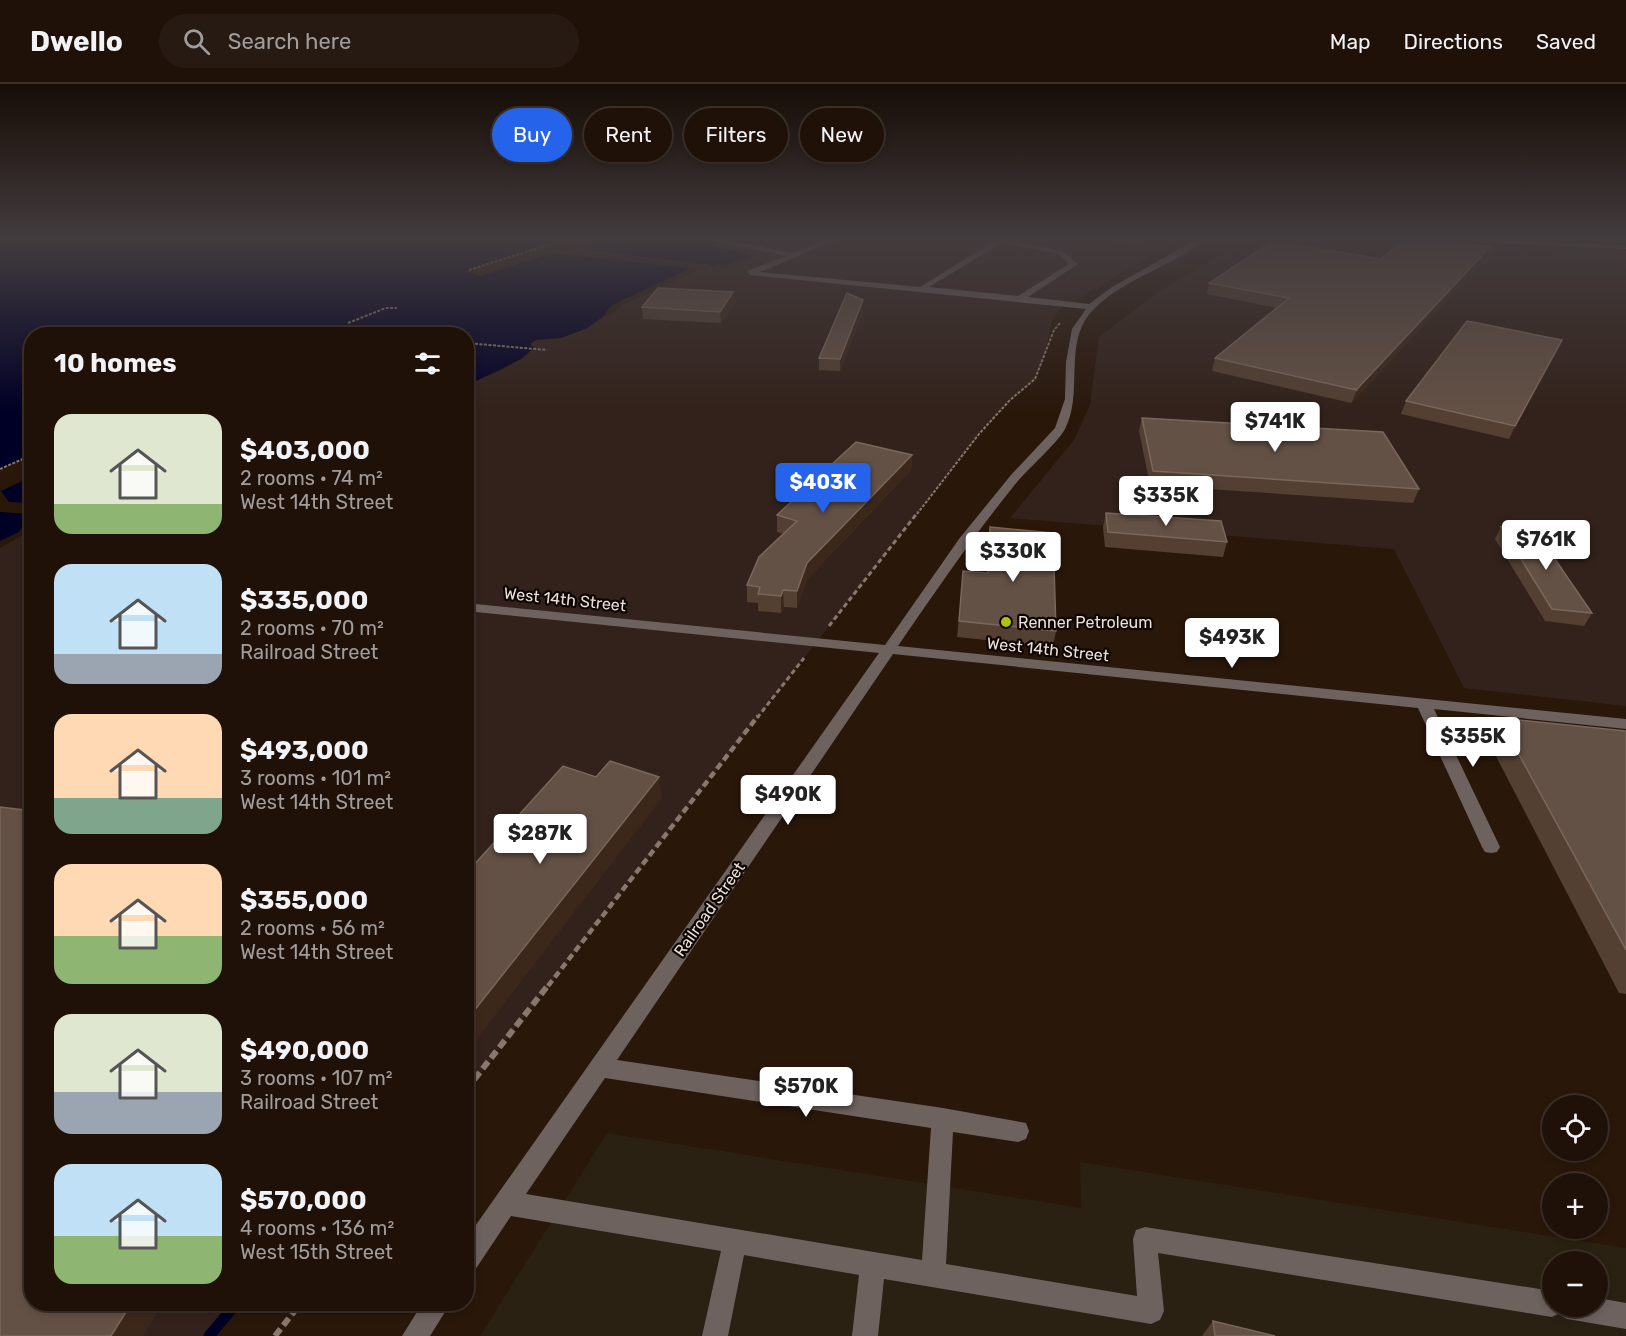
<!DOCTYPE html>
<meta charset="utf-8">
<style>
body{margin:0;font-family:Rubik,sans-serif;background:#271a12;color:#f1f3f6;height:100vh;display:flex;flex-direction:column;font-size:22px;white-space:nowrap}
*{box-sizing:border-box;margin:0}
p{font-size:20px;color:#a19d9c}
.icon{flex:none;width:33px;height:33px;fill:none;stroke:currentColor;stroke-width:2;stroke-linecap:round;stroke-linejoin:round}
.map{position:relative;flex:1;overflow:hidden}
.side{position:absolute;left:24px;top:243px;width:450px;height:984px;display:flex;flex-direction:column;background:#1f1108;border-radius:24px;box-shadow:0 3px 9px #0003,0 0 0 2px #3c3129}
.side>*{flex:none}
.guide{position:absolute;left:492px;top:24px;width:570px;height:54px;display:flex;gap:12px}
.controls{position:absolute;left:1542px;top:1011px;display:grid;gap:12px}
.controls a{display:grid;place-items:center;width:66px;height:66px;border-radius:50%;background:#1f1108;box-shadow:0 3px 9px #0003,0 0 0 2px #3c3129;font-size:30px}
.price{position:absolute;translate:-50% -51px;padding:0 14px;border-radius:6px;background:#fff;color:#222;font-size:20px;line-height:39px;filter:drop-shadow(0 2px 3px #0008)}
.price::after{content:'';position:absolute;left:50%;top:36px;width:18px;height:14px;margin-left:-9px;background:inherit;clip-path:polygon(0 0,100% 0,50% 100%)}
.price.current{background:#2563eb;color:#fff}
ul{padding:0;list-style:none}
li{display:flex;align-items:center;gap:18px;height:150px;padding:0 30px}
li span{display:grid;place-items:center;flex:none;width:168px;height:120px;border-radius:18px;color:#555}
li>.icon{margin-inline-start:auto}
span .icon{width:72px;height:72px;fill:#fffc;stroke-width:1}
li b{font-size:26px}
h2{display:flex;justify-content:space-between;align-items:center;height:72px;padding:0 30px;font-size:26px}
.pill{padding:0 21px;border-radius:27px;background:#1f1108;box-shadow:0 3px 9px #0003,0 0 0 2px #3c3129;font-size:21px;line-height:54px}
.pill.current{background:#2563eb;color:#fff}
header{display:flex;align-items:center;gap:36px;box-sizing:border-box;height:84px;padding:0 30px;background:#1f1108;border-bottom:2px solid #3c3129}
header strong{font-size:28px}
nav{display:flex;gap:33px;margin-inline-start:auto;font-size:21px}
.search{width:420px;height:54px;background:#271a12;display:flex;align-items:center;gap:15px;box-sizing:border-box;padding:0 21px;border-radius:33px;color:#a19d9c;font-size:22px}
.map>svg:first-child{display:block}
.commercial{fill:#2b2112;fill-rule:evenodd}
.industrial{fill:#33221b}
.water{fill:#000026}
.pier{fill:#29170a}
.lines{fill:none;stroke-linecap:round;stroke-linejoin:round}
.stream{stroke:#000026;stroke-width:11}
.path-far3{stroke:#87776c;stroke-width:2;stroke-dasharray:3 1.5;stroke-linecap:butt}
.path-far2{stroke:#87776c;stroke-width:3;stroke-dasharray:5 3;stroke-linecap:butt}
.path-far1{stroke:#87776c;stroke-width:4.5;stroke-dasharray:7 4;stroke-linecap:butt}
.path{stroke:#87776c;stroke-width:6;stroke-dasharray:9 4.5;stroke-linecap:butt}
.minor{fill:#6e625f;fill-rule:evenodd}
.wall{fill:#534033}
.shaded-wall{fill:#3c281b}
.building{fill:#645145;stroke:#79675c;stroke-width:1.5}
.poi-dot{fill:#afc504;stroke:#0c0502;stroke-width:2}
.labels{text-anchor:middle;stroke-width:4.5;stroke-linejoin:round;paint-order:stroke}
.street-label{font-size:16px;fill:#ecdfd6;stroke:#0c0502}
.poi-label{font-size:16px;fill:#ecdfd6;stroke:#0c0502;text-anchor:start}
</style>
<header>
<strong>Dwello</strong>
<div class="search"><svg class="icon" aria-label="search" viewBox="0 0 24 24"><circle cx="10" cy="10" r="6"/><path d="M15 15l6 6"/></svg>Search here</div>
<nav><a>Map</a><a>Directions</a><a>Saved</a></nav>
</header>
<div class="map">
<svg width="1626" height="1252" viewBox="0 0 1626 1252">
<rect width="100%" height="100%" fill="#29170a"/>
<path class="commercial" d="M607 1049 1081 1124 1080 1078 1626 1164V1252H480ZM1552 1178H1598V1222H1552Z"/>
<g class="industrial">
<path d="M791 154H1182L1061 224 1052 236 1044 274 1035 295 1010 316 979 350 467 1006V300L498 288 521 275 533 264 530 260 536 256 561 254 622 219 713 160 724 156Z"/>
<path d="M1286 154H1338L1626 167V622L1464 604 1394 465 1010 434 1074 356 1090 321 1099 253 1158 208 1234 163 1262 168Z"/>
<path d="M31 435 32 1220H234L208 1252H0V461Z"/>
</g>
<path class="water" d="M0 154H791L768 161 724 156 715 160 750 172 725 181 694 185 622 219 586 245 561 254 536 256 530 260 534 264 521 275 470 300H467L466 250H32L31 435 20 452 0 461Z"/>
<g class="pier">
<path d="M569 154 604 155 588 158 591 160 581 163 585 166 712 181 731 179 747 173 746 170 710 161 709 158 745 166 753 172 752 175 726 183 713 181 707 185H700L623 221 606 234 605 229 612 221 691 184 551 169 481 192 465 187Z"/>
<path d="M31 371V393L1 407 9 418 31 419 32 440 23 451 0 464V457L19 448 30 430 0 428V385Z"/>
</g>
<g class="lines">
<path class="stream" d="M209 1252 236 1220"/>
<g class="path-far3">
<path d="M587 159 595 156"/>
<path d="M469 186 569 154"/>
<path d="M348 239 386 224H397"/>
<path d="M466 259 547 266"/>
<path d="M0 385 32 371"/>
<path d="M917 430 979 350 1010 316 1035 295 1054 246 1061 238"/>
</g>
<g class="path-far2">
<path d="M829 542 918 428"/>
<path d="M757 634 804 574"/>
</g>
<path class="path-far1" d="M548 902 758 632"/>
<g class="path">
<path d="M466 1006 549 900"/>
<path d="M275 1252 300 1220"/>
</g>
<g class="minor">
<path d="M699 154H713L793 169 831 154H840L760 188 920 203 994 157 986 154H1001L1062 167 1078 180 1028 213 1089 220 1112 203 1199 154H1207C1174 182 1127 193 1095 224 1061 256 1085 307 1065 345 1056 361 1026 386 1013 403 972 454 935 508 898 562L1626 635V645L1434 625 1500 763 1497 768 1491 769 1485 768 1482 763 1418 624 893 570 617 976 943 1024 1026 1039 1029 1047 1026 1055 1018 1058 953 1048 946 1180 1137 1212 1133 1155 1136 1146 1145 1143 1552 1207V1222H1598V1214L1626 1219V1245L1567 1235 1558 1230 1552 1233 1158 1169 1164 1227 1160 1236 1151 1240 884 1195 878 1252H852L859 1191 744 1171 728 1252H702L721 1167 511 1132 475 1186 466 1189V1155L879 569 466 527V519L885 561 959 455 1011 391 1055 344 1065 315 1066 278 1072 245 1086 225 750 191 747 187 786 172ZM1002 159 1058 170 1069 180 1018 212 929 203ZM605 994 931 1044 922 1176 526 1110Z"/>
<path d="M1429 154 1626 161V165L1432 156Z"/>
<path d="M422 1220H450L430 1252H402Z"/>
</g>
</g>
<g class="wall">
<path d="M1100 154H1156L1141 162Z"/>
<path d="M1490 163 1486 174 1351 319 1212 287 1215 274 1277 224 1207 210 1209 199 1381 175Z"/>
<path d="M733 208 734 219 721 239 643 235 642 223Z"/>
<path d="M863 216V227L840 287 819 286V274Z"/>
<path d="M1562 256 1509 355 1401 330 1406 317Z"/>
<path d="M1142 334 1419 405 1413 419 1150 401 1139 347Z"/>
<path d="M912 371 911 386 807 495 797 524 784 523 781 529 758 527V519L747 518V501L784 450 777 448V431Z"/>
<path d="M1106 429 1227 458 1223 473 1105 463 1103 443Z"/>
<path d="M990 443 1056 547 1053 563 957 553 962 502 987 489 988 457Z"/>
<path d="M1501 443 1592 529 1584 542 1545 537 1495 455Z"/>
<path d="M1499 634 1626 647V910L1619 909 1487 655Z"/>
<path d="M1213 1237 1275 1252H1202Z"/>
</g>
<g class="shaded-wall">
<path d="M1142 154H1156L1141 162Z"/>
<path d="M1490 163 1486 174 1352 318 1357 305Z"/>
<path d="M733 208 734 219 721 239 720 228Z"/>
<path d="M863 216V227L840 287V275Z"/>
<path d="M1562 256 1556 268 1509 355 1515 342Z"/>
<path d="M912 371 911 386 807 495 797 524V507L807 479Z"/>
<path d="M783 506 784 523 781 529V512Z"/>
<path d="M659 693 662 714 466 969V937Z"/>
<path d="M131 1220H162L143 1252H111Z"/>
</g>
<g class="building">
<path d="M1406 154H1433L1490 163 1357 305H1355L1356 306 1215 274 1289 214 1209 199 1273 157 1381 175Z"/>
<path d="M658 204 733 208 720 228 642 223Z"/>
<path d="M847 209 863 216 840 275 819 274Z"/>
<path d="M1467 237 1562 256 1515 342 1406 317Z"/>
<path d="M1142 334 1383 348 1419 405 1153 387Z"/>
<path d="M856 358 912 371 807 479 797 507 783 506 781 512 758 510 760 503 747 501 759 473 797 437 777 431Z"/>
<path d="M1106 429 1221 437 1227 458 1108 448Z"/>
<path d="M990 443 1053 449 1056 547 959 537 963 487 988 489Z"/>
<path d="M1501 443 1535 446 1592 529 1552 525Z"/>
<path d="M1499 634 1626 647V866Z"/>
<path d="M610 677 659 693 466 937V782L472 783 563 682 596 693Z"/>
<path d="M0 723 32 727V1220H131L111 1252H0Z"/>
<path d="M1213 1237 1275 1252H1215Z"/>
</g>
<linearGradient id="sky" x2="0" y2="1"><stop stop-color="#170d06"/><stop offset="0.47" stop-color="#433c3e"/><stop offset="1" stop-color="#433c3e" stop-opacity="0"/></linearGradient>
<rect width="1626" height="329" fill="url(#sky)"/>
<circle class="poi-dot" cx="1006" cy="538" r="6"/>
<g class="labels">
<g class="street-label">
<text transform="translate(565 515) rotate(6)" y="6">West 14th Street</text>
<text transform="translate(1048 565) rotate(6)" y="6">West 14th Street</text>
<text transform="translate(709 825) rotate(-55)" y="6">Railroad Street</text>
</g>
<g class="poi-label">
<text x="1018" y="544">Renner Petroleum</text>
</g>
</g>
</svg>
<div class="controls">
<a><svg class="icon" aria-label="locate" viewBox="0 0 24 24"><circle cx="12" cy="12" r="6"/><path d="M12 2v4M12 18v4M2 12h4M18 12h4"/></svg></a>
<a>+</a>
<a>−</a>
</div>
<b class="price" style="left:1275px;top:369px">$741K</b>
<b class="price current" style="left:823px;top:430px">$403K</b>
<b class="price" style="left:1166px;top:443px">$335K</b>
<b class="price" style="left:1546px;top:487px">$761K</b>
<b class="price" style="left:1013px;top:499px">$330K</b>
<b class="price" style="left:1232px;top:585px">$493K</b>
<b class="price" style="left:1473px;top:684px">$355K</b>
<b class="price" style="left:788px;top:742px">$490K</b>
<b class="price" style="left:540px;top:781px">$287K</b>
<b class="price" style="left:806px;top:1034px">$570K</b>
<div class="guide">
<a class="pill current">Buy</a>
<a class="pill">Rent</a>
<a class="pill">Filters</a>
<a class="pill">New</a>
</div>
<section class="side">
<h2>10 homes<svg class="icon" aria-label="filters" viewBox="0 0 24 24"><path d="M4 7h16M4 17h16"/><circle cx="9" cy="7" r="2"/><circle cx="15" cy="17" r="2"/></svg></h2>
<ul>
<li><span style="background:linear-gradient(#dfe7d0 75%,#8fb573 0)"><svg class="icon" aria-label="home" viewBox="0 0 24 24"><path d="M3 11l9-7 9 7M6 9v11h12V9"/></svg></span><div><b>$403,000</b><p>2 rooms · 74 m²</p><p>West 14th Street</p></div></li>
<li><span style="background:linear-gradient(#bfe0f5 75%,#9aa5b1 0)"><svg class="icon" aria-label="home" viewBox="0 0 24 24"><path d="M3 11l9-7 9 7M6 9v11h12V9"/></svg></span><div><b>$335,000</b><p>2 rooms · 70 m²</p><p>Railroad Street</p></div></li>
<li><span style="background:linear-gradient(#ffd9b3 70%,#7fa58c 0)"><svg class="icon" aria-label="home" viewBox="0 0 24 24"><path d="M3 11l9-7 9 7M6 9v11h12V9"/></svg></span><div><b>$493,000</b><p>3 rooms · 101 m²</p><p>West 14th Street</p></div></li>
<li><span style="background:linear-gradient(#ffd9b3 60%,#8fb573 0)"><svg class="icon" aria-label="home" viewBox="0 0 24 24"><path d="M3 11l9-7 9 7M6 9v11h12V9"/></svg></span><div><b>$355,000</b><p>2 rooms · 56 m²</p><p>West 14th Street</p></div></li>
<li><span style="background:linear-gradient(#dfe7d0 65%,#9aa5b1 0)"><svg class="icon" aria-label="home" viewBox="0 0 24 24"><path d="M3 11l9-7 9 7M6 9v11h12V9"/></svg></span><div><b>$490,000</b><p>3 rooms · 107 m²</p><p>Railroad Street</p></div></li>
<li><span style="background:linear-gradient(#bfe0f5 60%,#8fb573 0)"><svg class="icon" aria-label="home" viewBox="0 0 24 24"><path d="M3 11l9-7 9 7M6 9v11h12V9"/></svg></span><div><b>$570,000</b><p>4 rooms · 136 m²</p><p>West 15th Street</p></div></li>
</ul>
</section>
</div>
